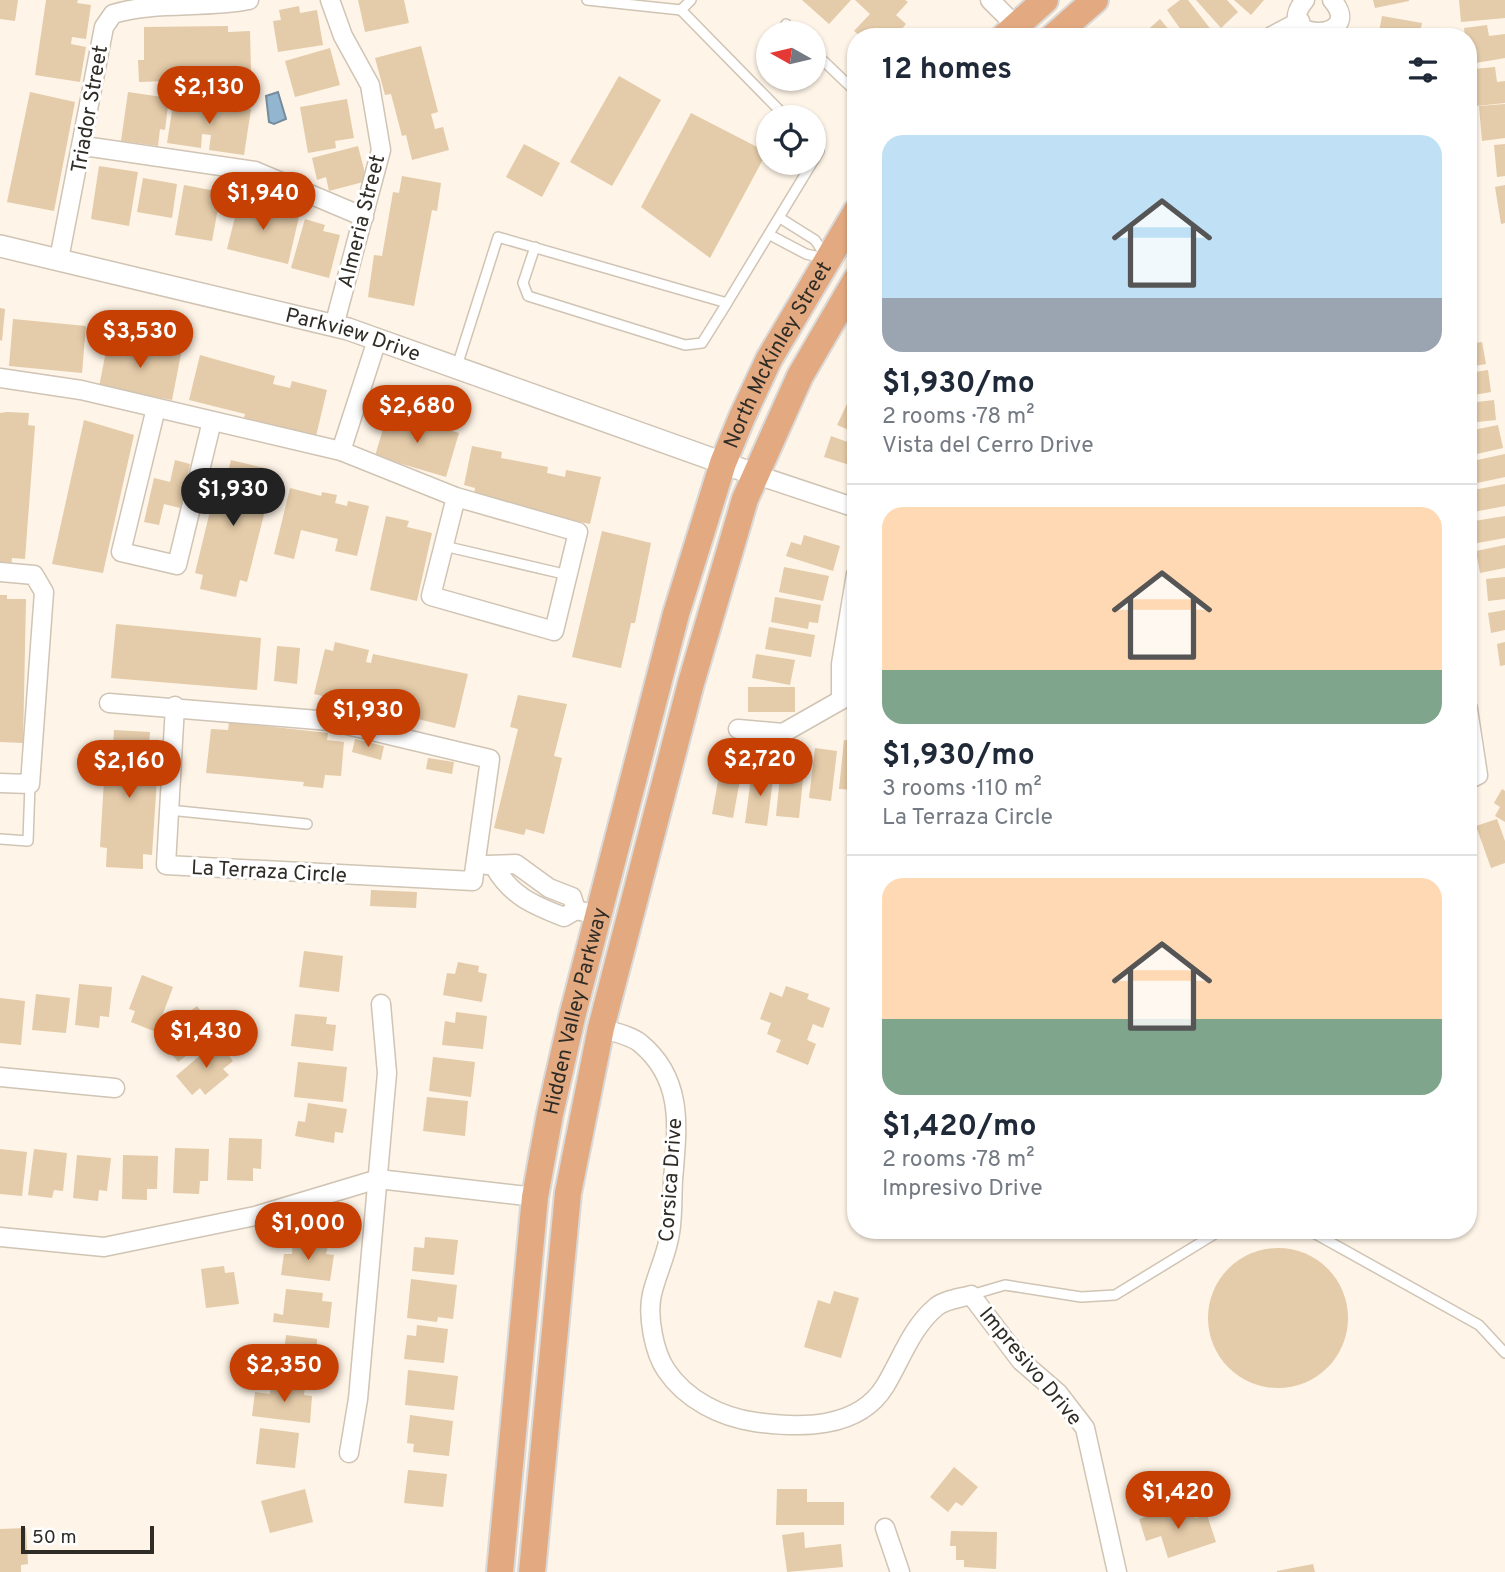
<!DOCTYPE html>
<meta charset="utf-8">
<style>
body{margin:0;font-family:Overpass,sans-serif;background:#f2f2f3;color:#1f2937;height:100vh;display:flex;flex-direction:column;font-size:26px;white-space:nowrap}
*{box-sizing:border-box;margin:0}
p{font-size:23px;color:#747a83}
.icon{flex:none;width:38px;height:38px;fill:none;stroke:currentColor;stroke-width:2;stroke-linecap:round;stroke-linejoin:round}
.map{position:relative;flex:1;overflow:hidden}
.panel{position:absolute;left:847px;top:28px;width:630px;height:1211px;display:flex;flex-direction:column;background:#fff;border-radius:28px;box-shadow:0 2px 5px #0004}
.panel>*{flex:none}
.needle{width:46px;rotate:278deg}
.tools{position:absolute;left:756px;top:21px;display:grid;gap:14px}
.tools a{display:grid;place-items:center;width:70px;height:70px;border-radius:50%;background:#fff;box-shadow:0 2px 5px #0004;font-size:35px}
.scale{position:absolute;left:21px;bottom:18px;width:133px;box-sizing:border-box;padding-left:7px;border:4px solid #2f2b25;border-top:0;font-size:19px;line-height:24px;white-space:nowrap;color:#2f2b25;-webkit-text-stroke:5px #fff;paint-order:stroke}
.price{position:absolute;translate:-50% -60px;padding:0 16px;border-radius:24px;background:#c64004;color:#fff;font-size:23px;line-height:46px;filter:drop-shadow(0 2px 4px #0008)}
.price::after{content:'';position:absolute;left:50%;top:42px;width:21px;height:16px;margin-left:-10px;background:inherit;clip-path:polygon(0 0,100% 0,50% 100%)}
.price.selected{background:#222;color:#fff}
ul{padding:0;list-style:none}
li{display:grid;align-content:center;gap:14px;height:371px;padding:0 35px}
li+li{border-top:2px solid #e0e1e3}
li span{display:grid;place-items:center;height:217px;border-radius:21px;color:#555}
li>.icon{margin-inline-start:auto}
span .icon{width:126px;height:126px;fill:#fffc;stroke-width:1}
li b{font-size:30px}
h2{display:flex;justify-content:space-between;align-items:center;height:84px;padding:0 35px;font-size:30px}
.map>svg:first-child{display:block}
.water{fill:#93b6d0;stroke:#758c9d;stroke-width:2}
.building{fill:#e4cba9}
.lines{fill:none;stroke-linecap:round;stroke-linejoin:round}
.service-casing{stroke:#d0c4b4;stroke-width:12}
.minor-casing{stroke:#d0c4b4;stroke-width:21}
.tertiary-casing{stroke:#d0c4b4;stroke-width:24}
.primary-casing{stroke:#dad9d8;stroke-width:30}
.service{stroke:#fff;stroke-width:9}
.minor{stroke:#fff;stroke-width:18}
.tertiary{stroke:#fff;stroke-width:21}
.primary{stroke:#e3aa82;stroke-width:26}
.labels{text-anchor:middle;stroke-width:6;stroke-linejoin:round;paint-order:stroke}
.street-label{font-size:21px;fill:#2f2b25;stroke:#fff}
</style>
<div class="map">
<svg width="1505" height="1572" viewBox="0 0 1505 1572">
<rect width="100%" height="100%" fill="#fef4e7"/>
<path class="water" d="M278 92 286 119 274 124 269 122 266 96Z"/>
<g class="building">
<path d="M0 0H18L15 21 0 19Z"/>
<path d="M46 0H78L77 3 91 5 86 39 72 37 71 44 86 47 80 82 35 75Z"/>
<path d="M358 0H404L409 23 365 32Z"/>
<path d="M802 0H851L829 24Z"/>
<path d="M855 0H905L908 2 896 15 906 24 895 37H861L854 31 870 14Z"/>
<path d="M1180 0H1188L1212 31 1204 37H1186L1167 10Z"/>
<path d="M1196 0H1227L1238 12 1221 28Z"/>
<path d="M1234 0H1264L1251 15Z"/>
<path d="M1373 0H1409V1L1375 8Z"/>
<path d="M1459 0H1505V18L1461 22Z"/>
<path d="M299 6 300 13 317 10 323 45 278 52 273 21 281 20 279 10Z"/>
<path d="M1382 16 1422 23 1419 37H1378Z"/>
<path d="M1160 19 1175 37H1147L1144 33Z"/>
<path d="M1487 25 1489 36 1505 34V58L1470 64 1468 37H1465L1464 28Z"/>
<path d="M228 26V32L250 31 251 72 227 73V79L139 82 138 60H144V27Z"/>
<path d="M421 46 438 112 431 114 435 129 443 127 449 150 412 160 406 135 402 136 391 94 385 95 375 58Z"/>
<path d="M330 48 340 85 295 97 285 61Z"/>
<path d="M1495 67 1497 82 1505 81V103L1476 106 1473 69Z"/>
<path d="M619 76 661 100 612 186 570 162Z"/>
<path d="M30 92 75 102 54 211 7 202Z"/>
<path d="M128 92 169 98 165 130 160 129 158 146 121 141Z"/>
<path d="M174 98 251 109 244 155 209 150 211 135 202 134 201 148 167 143Z"/>
<path d="M347 99 354 138 335 141 336 148 308 153 300 107Z"/>
<path d="M1505 104V138L1482 141 1479 106Z"/>
<path d="M691 113 767 152 710 258 641 207Z"/>
<path d="M524 144 560 163 542 197 506 177Z"/>
<path d="M1505 144V176L1497 177 1494 145Z"/>
<path d="M358 146 367 181 329 191 326 177 317 180 312 158Z"/>
<path d="M99 166 138 172 129 226 91 219Z"/>
<path d="M402 176 441 183 437 211 432 210 414 306 368 297 374 255 382 256 393 192 399 193Z"/>
<path d="M143 178 177 184 172 218 137 212Z"/>
<path d="M184 185 221 192 212 241 175 235Z"/>
<path d="M1505 185V223L1501 224 1495 187Z"/>
<path d="M240 197 260 203V207L299 217 288 264 227 249Z"/>
<path d="M305 219 325 225 323 231 340 235 329 278 291 268Z"/>
<path d="M0 308 5 309 2 341 0 340Z"/>
<path d="M1472 311 1475 334 1468 335V312Z"/>
<path d="M13 319 86 326 82 373 9 366Z"/>
<path d="M108 341 181 354 172 400 99 387Z"/>
<path d="M1482 342 1486 364 1468 367V344Z"/>
<path d="M200 355 275 376 273 384 290 388 292 381 327 390 316 436 258 422V426L243 422 245 414 189 400Z"/>
<path d="M1488 370 1491 392 1468 396V373Z"/>
<path d="M1494 400 1496 420 1468 423V403Z"/>
<path d="M847 404 856 408V433L837 425Z"/>
<path d="M7 412 29 413 28 425 35 426 25 559 12 558 11 569 0 568V413Z"/>
<path d="M388 412 459 433 446 477 375 456Z"/>
<path d="M84 420 134 435 103 573 52 564Z"/>
<path d="M1498 425 1503 448 1468 456V431Z"/>
<path d="M831 436 856 445V467L824 457Z"/>
<path d="M472 446 502 452 501 458 548 467 547 473 565 477 566 470 601 477 590 524 517 509 518 505 474 496 475 488 464 485Z"/>
<path d="M1505 454V477L1468 485V462Z"/>
<path d="M175 460 190 464 180 508 164 504 159 525 144 522 154 478 170 482Z"/>
<path d="M231 460 269 469 266 486 271 487 247 582 240 580 236 597 200 589 203 575 195 573 219 474 227 476Z"/>
<path d="M1505 484V506L1468 513V491Z"/>
<path d="M290 488 321 496 322 492 337 495 335 503 347 506 348 501 369 506 357 556 335 551 338 539 301 530 294 559 274 554Z"/>
<path d="M386 516 409 521 407 527 432 533 417 601 370 590Z"/>
<path d="M1505 516V538L1472 544 1468 522Z"/>
<path d="M602 531 651 543 635 623H631L621 668 572 657Z"/>
<path d="M804 535 840 546 833 571 786 556 791 542 801 545Z"/>
<path d="M1505 545V568L1480 573 1476 551Z"/>
<path d="M784 567 829 576 823 601 779 592Z"/>
<path d="M1505 577V599L1488 601 1486 579Z"/>
<path d="M0 595H7V599H26L23 743 0 742Z"/>
<path d="M775 597 821 605 818 623 809 622 808 629 771 622Z"/>
<path d="M1505 610V630L1491 633 1488 613Z"/>
<path d="M116 624 261 638 257 690 111 678Z"/>
<path d="M769 627 815 635 811 657 765 649Z"/>
<path d="M335 642 369 650 366 662 371 663 373 654 468 674 455 728 314 694 325 649 333 651Z"/>
<path d="M1505 642V665L1500 666 1497 644Z"/>
<path d="M277 646 300 648 297 684 274 681Z"/>
<path d="M756 654 795 660 790 685 752 678Z"/>
<rect x="748" y="687" width="47" height="25"/>
<path d="M518 695 567 704 554 756 562 758 544 834 526 829 524 835 494 828 518 729 510 727Z"/>
<path d="M229 722 328 733 327 740 344 742 341 776 325 775 323 788 303 786 304 782 206 773 211 729 228 730Z"/>
<path d="M114 730 150 732 149 748H159L152 855 143 854V869L106 867 107 848 100 847 106 747 113 748Z"/>
<path d="M355 739 384 746 381 760 352 752Z"/>
<path d="M844 740 856 741V790L839 789Z"/>
<path d="M815 748 837 751 831 801 809 798Z"/>
<path d="M428 758 454 762 452 774 426 769Z"/>
<path d="M721 765 742 769 733 818 712 814Z"/>
<path d="M781 767 804 769 799 818 776 816Z"/>
<path d="M752 770 774 772 767 826 745 823Z"/>
<path d="M1502 789 1505 791V822L1495 816 1500 807 1494 803Z"/>
<path d="M1497 819 1505 841V863L1491 868 1476 826Z"/>
<path d="M371 890 417 892 416 908 370 906Z"/>
<path d="M304 951 343 956 339 992 299 987Z"/>
<path d="M458 962 479 966 478 972 487 974 482 1002 443 995 447 973 455 974Z"/>
<path d="M142 975 173 987 156 1032 131 1022 135 1011 129 1009Z"/>
<path d="M79 984 112 987 109 1017 100 1016 99 1028 75 1025Z"/>
<path d="M786 986 809 994 807 999 830 1008 823 1028 813 1024 807 1040 816 1044 808 1065 776 1052 781 1040 767 1034 771 1023 760 1019 770 992 782 997Z"/>
<path d="M36 994 70 998 66 1033 32 1030Z"/>
<path d="M0 998 25 1001 21 1045 0 1043Z"/>
<path d="M197 1006 217 1032 178 1062 163 1043 172 1036 166 1029Z"/>
<path d="M456 1012 487 1016 483 1049 442 1045 445 1021 455 1023Z"/>
<path d="M295 1014 327 1017 326 1024 336 1025 333 1051 291 1046Z"/>
<path d="M217 1041 233 1061 223 1069 229 1075 205 1095 200 1088 192 1095 176 1076Z"/>
<path d="M433 1057 475 1062 471 1097 429 1091Z"/>
<path d="M298 1062 347 1067 343 1102 294 1097Z"/>
<path d="M427 1097 468 1101 465 1136 423 1131Z"/>
<path d="M308 1103 347 1109 343 1133 335 1132 334 1143 295 1136 298 1121 305 1122Z"/>
<path d="M229 1138 262 1139 261 1169 253 1168V1181L227 1180Z"/>
<path d="M175 1148 209 1149 208 1181H200L199 1194 173 1193Z"/>
<path d="M0 1149 27 1152 22 1196 0 1194Z"/>
<path d="M34 1149 67 1153 63 1191 54 1190 52 1198 28 1195Z"/>
<path d="M77 1155 111 1158 107 1191 99 1190 98 1201 73 1198Z"/>
<path d="M123 1155 158 1156 157 1189H147V1200L122 1199Z"/>
<path d="M425 1237 458 1240 454 1275 412 1271 414 1247 424 1248Z"/>
<path d="M293 1240 328 1245 326 1254 334 1255 330 1281 281 1275 284 1254H292Z"/>
<circle cx="1278" cy="1318" r="70"/>
<path d="M224 1266 225 1273 234 1272 239 1304 206 1308 201 1269Z"/>
<path d="M411 1279 457 1285 453 1319 438 1317 437 1322 407 1318Z"/>
<path d="M286 1289 323 1293 322 1301 332 1302 329 1328 273 1322 274 1313 283 1315Z"/>
<path d="M834 1291 859 1298 841 1358 804 1347 818 1300 830 1304Z"/>
<path d="M417 1325 448 1329 444 1363 404 1359 407 1335 416 1336Z"/>
<path d="M286 1335 317 1339V1347L327 1348 323 1374 282 1369Z"/>
<path d="M408 1370 458 1376 454 1410 405 1405Z"/>
<path d="M271 1383 305 1387 304 1395 312 1396 310 1423 252 1416 255 1392 270 1394Z"/>
<path d="M410 1415 453 1421 449 1456 413 1452 414 1444 407 1443Z"/>
<path d="M260 1428 299 1433 295 1468 256 1464Z"/>
<path d="M954 1467 978 1487 962 1506 956 1502 948 1512 930 1497Z"/>
<path d="M408 1470 447 1474 443 1507 404 1503Z"/>
<path d="M305 1489 313 1522 270 1533 261 1501Z"/>
<path d="M777 1489H807V1502H844V1525H776Z"/>
<path d="M1172 1508 1175 1516 1193 1510 1195 1518 1207 1515 1216 1542 1168 1558 1161 1536 1146 1541 1139 1519Z"/>
<path d="M26 1528 28 1564 21 1565V1572H0V1529Z"/>
<path d="M951 1531 997 1532 996 1569 964 1567V1560H956V1546H950Z"/>
<path d="M804 1532 805 1548 841 1544 843 1567 787 1572 782 1535Z"/>
<path d="M1313 1564 1315 1572H1277V1571Z"/>
</g>
<g class="lines">
<defs>
<g id="service">
<path d="M587 0 681 10"/>
<path d="M691 0 681 10 786 117"/>
<path d="M786 24 795 33"/>
<path d="M814 52 856 92"/>
<path d="M814 145 819 151 814 160"/>
<path d="M780 218 815 240 825 255"/>
<path d="M770 235 806 254 823 258"/>
<path d="M535 247 523 283 528 296 685 345 702 343 727 303"/>
<path d="M457 366 498 237 727 303 812 163"/>
<path d="M444 546 568 575"/>
<path d="M169 810 307 824"/>
<path d="M0 839 28 841 30 784"/>
<path d="M1296 1230 1312 1232 1479 1325 1505 1353"/>
<path d="M971 1295 1005 1285 1081 1297 1115 1295 1218 1232 1226 1230"/>
</g>
<g id="minor">
<path d="M330 0 343 36 370 85 381 150 334 326"/>
<path d="M990 0 1027 37"/>
<path d="M1305 0C1269 43 1368 42 1332 0"/>
<path d="M1270 37 1300 21"/>
<path d="M84 146 255 171 364 217"/>
<path d="M59 259 104 27 113 14C156 1 204 9 249 0"/>
<path d="M0 378 81 390 341 451 456 497 578 532 554 631 431 596 456 497"/>
<path d="M156 408 121 552 177 565 212 421"/>
<path d="M341 451 377 340"/>
<path d="M754 474 856 508"/>
<path d="M0 572 34 575 44 592 30 784 0 783"/>
<path d="M841 700V664L856 574"/>
<path d="M109 703 330 721 490 759 473 881 166 865 175 706"/>
<path d="M1468 709 1478 775 1468 780"/>
<path d="M738 729 783 733 841 700"/>
<path d="M486 865 516 864 549 888 572 897 576 910"/>
<path d="M494 866C511 896 533 905 564 917L576 910 598 915"/>
<path d="M601 1028C613 1032 630 1035 640 1043 685 1080 677 1130 673 1180 672 1197 673 1216 670 1233 667 1254 657 1273 652 1294 647 1316 654 1352 666 1370 686 1400 721 1417 755 1422 799 1428 858 1430 885 1386 901 1360 911 1328 936 1307 944 1300 961 1298 971 1295L1021 1361 1058 1393 1085 1428 1117 1572"/>
<path d="M0 1077 115 1088"/>
<path d="M0 1237 104 1247 255 1216 378 1179 535 1197"/>
<path d="M349 1453 358 1399 387 1073 381 1004"/>
<path d="M885 1528 900 1572"/>
</g>
<g id="tertiary">
<path id="s1" d="M0 246 348 329 754 474"/>
</g>
<g id="primary">
<path d="M1004 37 1045 0"/>
<path d="M1053 37 1095 0"/>
<path id="s2" d="M500 1572 535 1197 550 1114 572 1017 676 614 723 463 742 417 769 359 856 212"/>
<path d="M532 1572 568 1193 601 1028 691 683 745 499 800 376 856 280"/>
</g>
</defs>
<use href="#service" class="service-casing"/>
<use href="#minor" class="minor-casing"/>
<use href="#tertiary" class="tertiary-casing"/>
<use href="#primary" class="primary-casing"/>
<use href="#service" class="service"/>
<use href="#minor" class="minor"/>
<use href="#tertiary" class="tertiary"/>
<use href="#primary" class="primary"/>
</g>
<g class="labels">
<g class="street-label">
<text transform="translate(89 109) rotate(-80)" y="7">Triador Street</text>
<text transform="translate(361 221) rotate(-76)" y="7">Almeria Street</text>
<text dy="7" stroke="none"><textPath href="#s1" startOffset="364">Parkview Drive</textPath></text>
<text dy="7" stroke="none"><textPath href="#s2" startOffset="1256">North McKinley Street</textPath></text>
<text transform="translate(269 871) rotate(3)" y="7">La Terraza Circle</text>
<text dy="7" stroke="none"><textPath href="#s2" startOffset="567">Hidden Valley Parkway</textPath></text>
<text transform="translate(670 1180) rotate(-86)" y="7">Corsica Drive</text>
<text transform="translate(1031 1366) rotate(50)" y="7">Impresivo Drive</text>
</g>
</g>
</svg>
<div class="tools">
<a><svg class="needle" viewBox="-14 -14 28 28"><path d="M0-13l5 13h-10z" fill="#e53935"/><path d="M0 13l5-13h-10z" fill="#747a83"/></svg></a>
<a><svg class="icon" aria-label="locate" viewBox="0 0 24 24"><circle cx="12" cy="12" r="6"/><path d="M12 2v4M12 18v4M2 12h4M18 12h4"/></svg></a>
</div>
<div class="scale">50 m</div>
<b class="price" style="left:209px;top:126px">$2,130</b>
<b class="price" style="left:263px;top:232px">$1,940</b>
<b class="price" style="left:140px;top:370px">$3,530</b>
<b class="price" style="left:417px;top:445px">$2,680</b>
<b class="price selected" style="left:233px;top:528px">$1,930</b>
<b class="price" style="left:368px;top:749px">$1,930</b>
<b class="price" style="left:760px;top:798px">$2,720</b>
<b class="price" style="left:129px;top:800px">$2,160</b>
<b class="price" style="left:206px;top:1070px">$1,430</b>
<b class="price" style="left:308px;top:1262px">$1,000</b>
<b class="price" style="left:284px;top:1404px">$2,350</b>
<b class="price" style="left:1178px;top:1531px">$1,420</b>
<section class="panel">
<h2>12 homes<svg class="icon" aria-label="filters" viewBox="0 0 24 24"><path d="M4 7h16M4 17h16"/><circle cx="9" cy="7" r="2"/><circle cx="15" cy="17" r="2"/></svg></h2>
<ul>
<li><span style="background:linear-gradient(#bfe0f5 75%,#9aa5b1 0)"><svg class="icon" aria-label="home" viewBox="0 0 24 24"><path d="M3 11l9-7 9 7M6 9v11h12V9"/></svg></span><div><b>$1,930/mo</b><p>2 rooms · 78 m²</p><p>Vista del Cerro Drive</p></div></li>
<li><span style="background:linear-gradient(#ffd9b3 75%,#7fa58c 0)"><svg class="icon" aria-label="home" viewBox="0 0 24 24"><path d="M3 11l9-7 9 7M6 9v11h12V9"/></svg></span><div><b>$1,930/mo</b><p>3 rooms · 110 m²</p><p>La Terraza Circle</p></div></li>
<li><span style="background:linear-gradient(#ffd9b3 65%,#7fa58c 0)"><svg class="icon" aria-label="home" viewBox="0 0 24 24"><path d="M3 11l9-7 9 7M6 9v11h12V9"/></svg></span><div><b>$1,420/mo</b><p>2 rooms · 78 m²</p><p>Impresivo Drive</p></div></li>
</ul>
</section>
</div>
